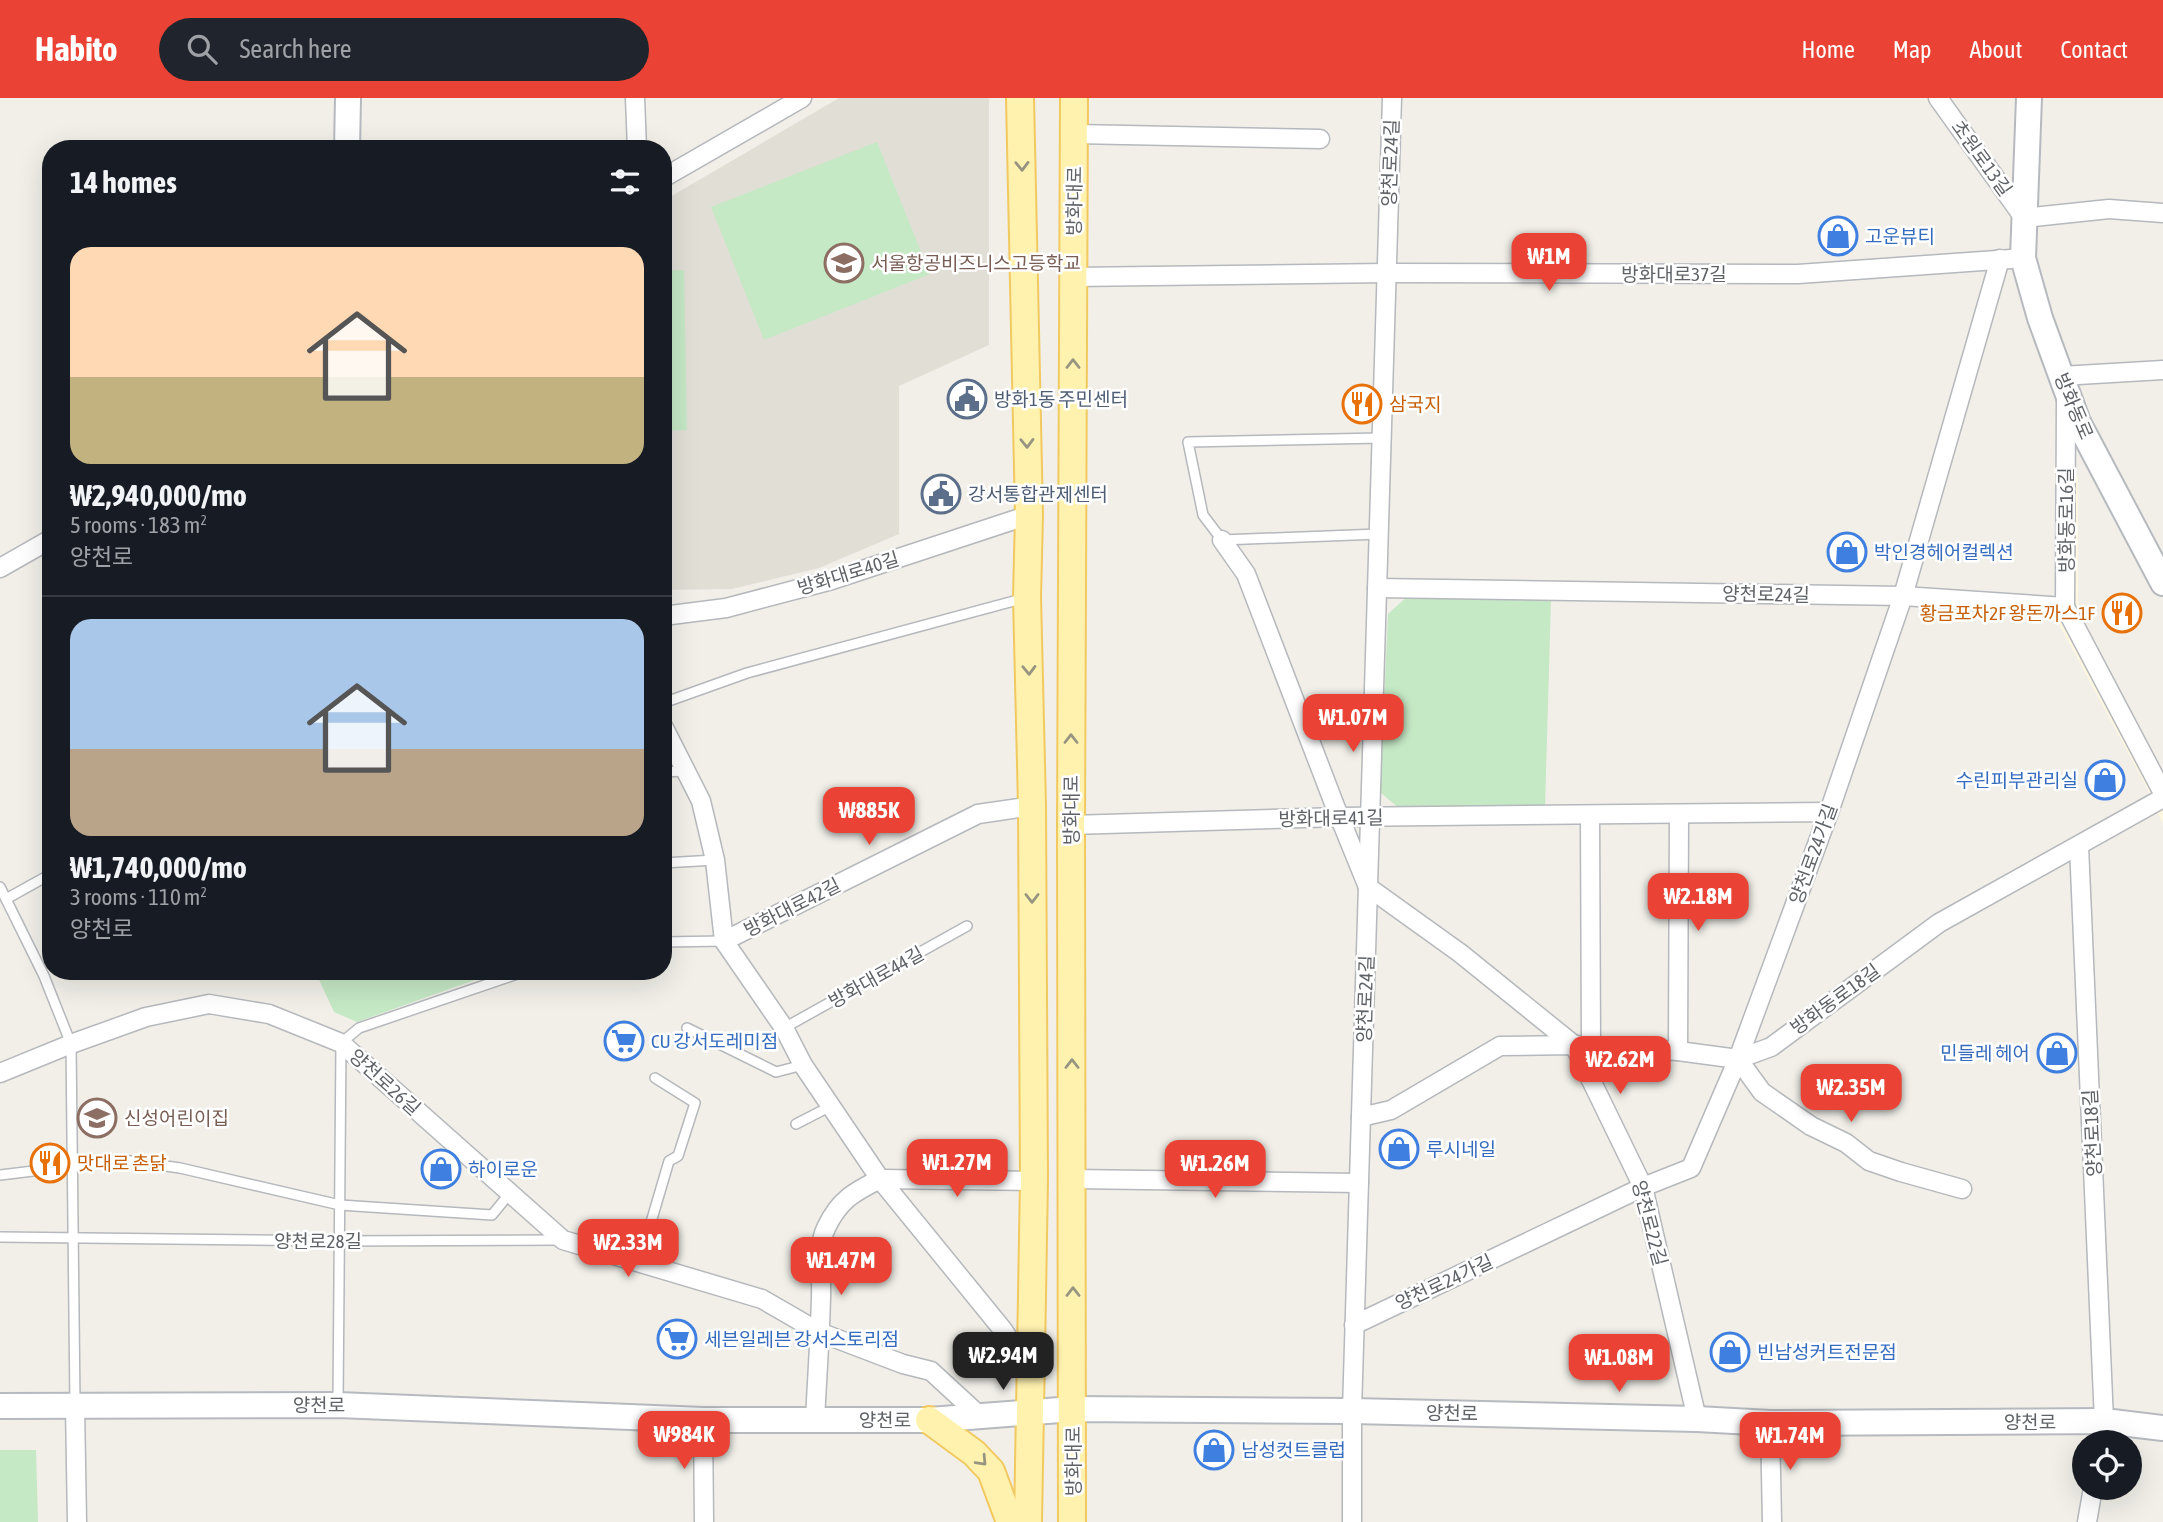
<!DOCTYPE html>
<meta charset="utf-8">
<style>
body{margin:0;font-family:"Asap Condensed","Noto Sans KR",sans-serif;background:#20242c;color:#f1f3f6;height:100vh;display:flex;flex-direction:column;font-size:26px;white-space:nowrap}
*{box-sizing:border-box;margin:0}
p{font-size:23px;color:#9ea1a6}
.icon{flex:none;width:38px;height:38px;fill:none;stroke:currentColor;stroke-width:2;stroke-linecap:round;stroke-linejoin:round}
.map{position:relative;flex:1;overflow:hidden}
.details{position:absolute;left:42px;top:42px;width:630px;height:840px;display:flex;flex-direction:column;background:#171b24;border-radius:28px;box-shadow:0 7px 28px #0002}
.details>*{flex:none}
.fabs{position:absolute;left:2072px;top:1332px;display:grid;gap:14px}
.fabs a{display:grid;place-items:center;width:70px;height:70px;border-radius:50%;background:#171b24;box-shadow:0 7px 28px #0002;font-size:35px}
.price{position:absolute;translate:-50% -60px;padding:0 16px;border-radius:14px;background:#ea4335;color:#fff;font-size:23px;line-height:46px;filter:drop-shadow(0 2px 4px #0008)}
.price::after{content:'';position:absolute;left:50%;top:42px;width:21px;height:16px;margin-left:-10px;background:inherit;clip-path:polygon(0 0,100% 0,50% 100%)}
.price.current{background:#222;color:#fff}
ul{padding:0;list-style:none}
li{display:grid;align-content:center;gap:14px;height:371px;padding:0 28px}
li+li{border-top:2px solid #363941}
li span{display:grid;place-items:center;height:217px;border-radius:21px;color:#555}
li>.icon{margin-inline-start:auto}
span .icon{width:126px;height:126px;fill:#fffc;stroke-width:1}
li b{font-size:30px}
h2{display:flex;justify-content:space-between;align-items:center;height:84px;padding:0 28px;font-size:30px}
header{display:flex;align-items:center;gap:42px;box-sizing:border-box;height:98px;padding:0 35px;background:#ea4335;color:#fff}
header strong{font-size:33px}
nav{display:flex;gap:38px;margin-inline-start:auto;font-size:24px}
.search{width:490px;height:63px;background:#20242c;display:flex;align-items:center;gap:18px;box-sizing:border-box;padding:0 24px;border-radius:38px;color:#9ea1a6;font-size:26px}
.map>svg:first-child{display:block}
.commercial{fill:#fef7e0}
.education{fill:#e1ded6}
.green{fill:#c5e8c5}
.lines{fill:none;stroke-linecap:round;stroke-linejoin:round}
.lane-casing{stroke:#b5b8bc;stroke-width:12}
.street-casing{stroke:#b5b8bc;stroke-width:21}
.secondary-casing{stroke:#b6babf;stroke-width:28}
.primary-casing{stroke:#f2c960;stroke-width:30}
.lane{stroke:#fff;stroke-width:9}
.street{stroke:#fff;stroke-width:18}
.secondary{stroke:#fff;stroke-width:24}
.primary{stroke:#fff2af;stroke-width:26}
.oneway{stroke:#979581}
.labels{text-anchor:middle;stroke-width:5;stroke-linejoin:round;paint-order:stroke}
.street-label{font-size:19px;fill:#5f6368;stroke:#fff}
.shop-label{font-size:19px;fill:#366cbe;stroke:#fff;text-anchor:start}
.education-label{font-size:19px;fill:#785e54;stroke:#fff;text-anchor:start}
.service-label{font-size:19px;fill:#4e5e75;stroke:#fff;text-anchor:start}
.food-label{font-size:19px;fill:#c56008;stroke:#fff;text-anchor:start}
</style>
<header>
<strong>Habito</strong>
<div class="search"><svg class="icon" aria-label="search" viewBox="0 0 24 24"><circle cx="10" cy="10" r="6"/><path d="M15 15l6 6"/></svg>Search here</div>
<nav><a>Home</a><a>Map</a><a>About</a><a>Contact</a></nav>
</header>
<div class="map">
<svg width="2163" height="1424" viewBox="0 0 2163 1424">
<rect width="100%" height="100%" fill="#f1efe8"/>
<path class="commercial" d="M2054 368 2078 378V511L2163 674V727L2148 692 2060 528Z"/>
<path class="education" d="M839 0H989V247L899 288V436L819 470 732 491 663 492V103Z"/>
<g class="green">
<path d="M877 44 930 176 764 242 711 109Z"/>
<path d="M684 172 687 332 663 333V173Z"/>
<path d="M1410 496 1551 501 1545 710 1401 712 1380 694 1388 516Z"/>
<path d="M315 873H500L357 924 334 914Z"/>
<path d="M0 1352H36L38 1424H0Z"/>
</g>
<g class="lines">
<defs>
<g id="lane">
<path d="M1379 436 1222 442 1203 417 1188 344 1381 340"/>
<path d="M663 605 747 575 1025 500"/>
<path d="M663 674 685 673"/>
<path d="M663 765 715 762"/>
<path d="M0 789 44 878 71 946 75 1307"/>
<path d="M6 801 51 776"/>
<path d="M663 844 724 843"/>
<path d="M687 930 776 974 803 967"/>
<path d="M784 930 967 828"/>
<path d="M796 1026 831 1008"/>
<path d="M0 1077 124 1062 180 1070 340 1107 492 1117 510 1095"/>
<path d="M0 1139 339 1143 562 1142"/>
<path d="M639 1165 669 1063 678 1058 695 1005 655 980"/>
<path d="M338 1304 341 945 359 930 526 873"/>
</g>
<g id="street">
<path d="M635 0 637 51"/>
<path d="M1938 0 2024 120 2109 111 2163 115"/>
<path d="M1075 36 1320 41"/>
<path d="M663 80 802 0"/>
<path d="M1073 179 1387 175 1798 176 2011 161"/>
<path d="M2061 278 2163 272"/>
<path d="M1222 442 1246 476 1335 708 1368 789 1460 855 1574 947 1643 1089 1697 1321"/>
<path d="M0 470 51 441"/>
<path d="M1377 490 1903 498 2065 509 2163 695"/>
<path d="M2065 509 2066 303"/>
<path d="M663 518 726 510 832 482 1029 417"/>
<path d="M663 628 701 703 715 762 724 843 784 930 803 967 880 1081 1003 1232 1029 1272"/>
<path d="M1590 717 1591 948"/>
<path d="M1071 727 1339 719 1829 714"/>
<path d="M2079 748 2104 1323 2101 1344"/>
<path d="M724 843 978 716 1032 708"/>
<path d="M1678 953 1679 717"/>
<path d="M1738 961 1762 994 1811 1028 1846 1045 1869 1063 1901 1074 1962 1091"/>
<path d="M0 975 71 946 146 919 209 906 269 916 341 945 563 1142 762 1201 819 1234 903 1266 931 1273 981 1319"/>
<path d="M1361 1019 1391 1012 1500 948 1574 947 1678 953 1738 961 1771 949 1939 825 2163 700"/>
<path d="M1073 1081 1359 1085"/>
<path d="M1354 1227 1643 1089 1691 1070 1738 961 1829 714 1903 498 2000 161"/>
<path d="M75 1308 77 1424"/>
<path d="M703 1322 704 1424"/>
<path d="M815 1322C817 1281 820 1240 821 1199 822 1179 817 1148 826 1130 839 1102 854 1094 880 1081L1034 1083"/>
<path d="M1770 1325 1772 1424"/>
<path d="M1352 1424V1313L1392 0"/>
<path d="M2087 1424 2093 1390"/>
</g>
<g id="secondary">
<path d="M2029 0 2023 160 2040 220 2078 324 2163 485"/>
<path d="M347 51 348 0"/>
<path d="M0 1308 338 1307 703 1322H929L1073 1311 1352 1313 1697 1321 1770 1325 2104 1323 2163 1330"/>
</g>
<g id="primary">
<path d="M1020 0 1029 417 1027 499 1032 708 1034 1083 1028 1424"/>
<path d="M929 1322 974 1355 991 1373 1010 1424"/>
<path d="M1072 1424 1071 727 1074 0"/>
</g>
</defs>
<use href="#lane" class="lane-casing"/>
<use href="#street" class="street-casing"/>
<use href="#secondary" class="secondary-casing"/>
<use href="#primary" class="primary-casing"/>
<use href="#lane" class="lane"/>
<use href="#street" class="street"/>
<use href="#secondary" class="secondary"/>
<use href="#primary" class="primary"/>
</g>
<defs><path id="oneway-chevron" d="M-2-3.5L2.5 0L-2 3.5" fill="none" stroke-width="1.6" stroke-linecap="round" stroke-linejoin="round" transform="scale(1.75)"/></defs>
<g class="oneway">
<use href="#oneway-chevron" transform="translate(1022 68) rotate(89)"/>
<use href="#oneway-chevron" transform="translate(1073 266) rotate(-90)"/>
<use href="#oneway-chevron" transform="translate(1027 345) rotate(89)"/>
<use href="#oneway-chevron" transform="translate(1029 572) rotate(89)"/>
<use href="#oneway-chevron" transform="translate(1071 641) rotate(-90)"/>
<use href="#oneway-chevron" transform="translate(1032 800) rotate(90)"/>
<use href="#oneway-chevron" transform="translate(1072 966) rotate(-90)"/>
<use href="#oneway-chevron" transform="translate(1073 1194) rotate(-90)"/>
<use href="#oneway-chevron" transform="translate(982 1363) rotate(47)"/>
</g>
<defs>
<symbol id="shop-ring" viewBox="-11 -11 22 22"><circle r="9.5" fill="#fff" stroke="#3f7fe0" stroke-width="1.5"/><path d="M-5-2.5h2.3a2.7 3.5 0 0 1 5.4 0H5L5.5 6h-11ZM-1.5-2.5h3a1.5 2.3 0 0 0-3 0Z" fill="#3f7fe0"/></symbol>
<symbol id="school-ring" viewBox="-11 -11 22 22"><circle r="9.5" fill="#fff" stroke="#8d6e63" stroke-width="1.5"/><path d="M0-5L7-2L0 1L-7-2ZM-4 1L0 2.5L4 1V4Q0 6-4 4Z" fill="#8d6e63"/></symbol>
<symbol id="civic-ring" viewBox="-11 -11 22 22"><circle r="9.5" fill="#fff" stroke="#5c6f8a" stroke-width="1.5"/><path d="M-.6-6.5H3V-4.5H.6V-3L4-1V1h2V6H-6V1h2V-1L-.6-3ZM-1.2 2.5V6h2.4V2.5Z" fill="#5c6f8a"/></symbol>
<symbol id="restaurant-ring" viewBox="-11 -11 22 22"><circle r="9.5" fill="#fff" stroke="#e8710a" stroke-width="1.5"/><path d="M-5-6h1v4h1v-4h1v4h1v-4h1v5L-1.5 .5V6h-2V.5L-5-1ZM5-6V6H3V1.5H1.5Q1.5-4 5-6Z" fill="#e8710a"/></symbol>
<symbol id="supermarket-ring" viewBox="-11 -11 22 22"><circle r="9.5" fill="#fff" stroke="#3f7fe0" stroke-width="1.5"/><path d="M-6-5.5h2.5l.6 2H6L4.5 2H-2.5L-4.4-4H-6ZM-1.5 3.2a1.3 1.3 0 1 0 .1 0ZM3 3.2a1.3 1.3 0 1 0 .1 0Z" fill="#3f7fe0"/></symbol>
</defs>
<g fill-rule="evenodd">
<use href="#shop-ring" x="1816" y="116" width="44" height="44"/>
<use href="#school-ring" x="822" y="143" width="44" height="44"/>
<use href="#civic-ring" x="945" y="279" width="44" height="44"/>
<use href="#restaurant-ring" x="1340" y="284" width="44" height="44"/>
<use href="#civic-ring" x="919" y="374" width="44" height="44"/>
<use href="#shop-ring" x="1825" y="432" width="44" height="44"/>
<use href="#restaurant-ring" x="2100" y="493" width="44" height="44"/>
<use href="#shop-ring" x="2083" y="660" width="44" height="44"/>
<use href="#supermarket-ring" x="602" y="921" width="44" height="44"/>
<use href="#shop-ring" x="2035" y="933" width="44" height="44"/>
<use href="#school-ring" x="75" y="998" width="44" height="44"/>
<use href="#shop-ring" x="1377" y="1029" width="44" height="44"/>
<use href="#restaurant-ring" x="28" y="1043" width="44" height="44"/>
<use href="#shop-ring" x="419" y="1049" width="44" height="44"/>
<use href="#supermarket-ring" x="655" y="1219" width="44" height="44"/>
<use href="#shop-ring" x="1708" y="1232" width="44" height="44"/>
<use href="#shop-ring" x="1192" y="1330" width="44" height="44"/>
</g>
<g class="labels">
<g class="street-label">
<text transform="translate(1982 60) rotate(54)" y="7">초원로13길</text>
<text transform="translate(1390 65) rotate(-88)" y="7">양천로24길</text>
<text transform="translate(1074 103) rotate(-89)" y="7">방화대로</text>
<text x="1674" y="183">방화대로37길</text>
<text transform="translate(2074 308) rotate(67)" y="7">방화동로</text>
<text transform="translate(2066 422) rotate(-90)" y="7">방화동로16길</text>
<text transform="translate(848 475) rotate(-17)" y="7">방화대로40길</text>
<text transform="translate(1766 496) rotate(1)" y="7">양천로24길</text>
<text transform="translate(1071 712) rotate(-90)" y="7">방화대로</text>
<text transform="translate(1331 720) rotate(-1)" y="7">방화대로41길</text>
<text transform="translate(1813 756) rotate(-70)" y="7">양천로24가길</text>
<text transform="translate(792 809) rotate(-27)" y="7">방화대로42길</text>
<text transform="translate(876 879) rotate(-29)" y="7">방화대로44길</text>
<text transform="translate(1365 901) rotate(-88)" y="7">양천로24길</text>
<text transform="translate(1835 901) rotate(-36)" y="7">방화동로18길</text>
<text transform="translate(385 984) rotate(42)" y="7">양천로26길</text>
<text transform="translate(2092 1035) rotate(-93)" y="7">양천로18길</text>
<text transform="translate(1650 1125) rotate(75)" y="7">양천로22길</text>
<text x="318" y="1150">양천로28길</text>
<text transform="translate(1444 1184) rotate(-25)" y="7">양천로24가길</text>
<text x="319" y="1314">양천로</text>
<text transform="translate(1452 1315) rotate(1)" y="7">양천로</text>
<text x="885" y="1329">양천로</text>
<text x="2030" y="1331">양천로</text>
<text transform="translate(1073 1363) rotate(-90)" y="7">방화대로</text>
</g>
<g class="shop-label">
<text x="1865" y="145">고운뷰티</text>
<text x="1874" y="461">박인경헤어컬렉션</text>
<text x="2078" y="689" text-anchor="end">수린피부관리실</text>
<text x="651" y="950">CU 강서도레미점</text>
<text x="2030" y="962" text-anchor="end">민들레 헤어</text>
<text x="1426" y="1058">루시네일</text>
<text x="468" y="1078">하이로운</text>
<text x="704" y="1248">세븐일레븐 강서스토리점</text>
<text x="1757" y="1261">빈남성커트전문점</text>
<text x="1241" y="1359">남성컷트클럽</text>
</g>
<g class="education-label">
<text x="871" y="172">서울항공비즈니스고등학교</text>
<text x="124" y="1027">신성어린이집</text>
</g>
<g class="service-label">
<text x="994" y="308">방화1동 주민센터</text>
<text x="968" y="403">강서통합관제센터</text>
</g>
<g class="food-label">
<text x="1389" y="313">삼국지</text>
<text x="2095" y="522" text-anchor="end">황금포차2F 왕돈까스1F</text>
<text x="77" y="1072">맛대로 촌닭</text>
</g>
</g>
</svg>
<div class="fabs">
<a><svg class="icon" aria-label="locate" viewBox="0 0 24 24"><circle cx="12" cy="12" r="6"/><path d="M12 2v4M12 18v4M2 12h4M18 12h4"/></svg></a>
</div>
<b class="price" style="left:1549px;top:195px">₩1M</b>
<b class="price" style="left:1353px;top:656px">₩1.07M</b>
<b class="price" style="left:869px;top:749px">₩885K</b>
<b class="price" style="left:1698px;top:835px">₩2.18M</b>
<b class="price" style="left:1620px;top:998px">₩2.62M</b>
<b class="price" style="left:1851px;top:1026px">₩2.35M</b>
<b class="price" style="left:957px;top:1101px">₩1.27M</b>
<b class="price" style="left:1215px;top:1102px">₩1.26M</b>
<b class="price" style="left:628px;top:1181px">₩2.33M</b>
<b class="price" style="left:841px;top:1199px">₩1.47M</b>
<b class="price current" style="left:1003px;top:1294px">₩2.94M</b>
<b class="price" style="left:1619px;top:1296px">₩1.08M</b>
<b class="price" style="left:684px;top:1373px">₩984K</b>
<b class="price" style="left:1790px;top:1374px">₩1.74M</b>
<section class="details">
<h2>14 homes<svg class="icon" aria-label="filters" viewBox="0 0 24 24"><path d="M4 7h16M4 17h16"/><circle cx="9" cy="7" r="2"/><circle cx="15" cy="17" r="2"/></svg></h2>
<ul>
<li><span style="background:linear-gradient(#ffd9b3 60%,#c2b280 0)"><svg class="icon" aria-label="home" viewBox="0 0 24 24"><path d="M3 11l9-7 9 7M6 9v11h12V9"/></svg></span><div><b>₩2,940,000/mo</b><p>5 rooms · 183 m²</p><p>양천로</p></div></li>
<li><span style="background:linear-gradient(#a9c7e8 60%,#b9a48a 0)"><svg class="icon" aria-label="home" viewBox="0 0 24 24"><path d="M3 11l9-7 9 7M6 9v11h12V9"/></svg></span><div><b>₩1,740,000/mo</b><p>3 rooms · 110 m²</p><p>양천로</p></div></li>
</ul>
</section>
</div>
